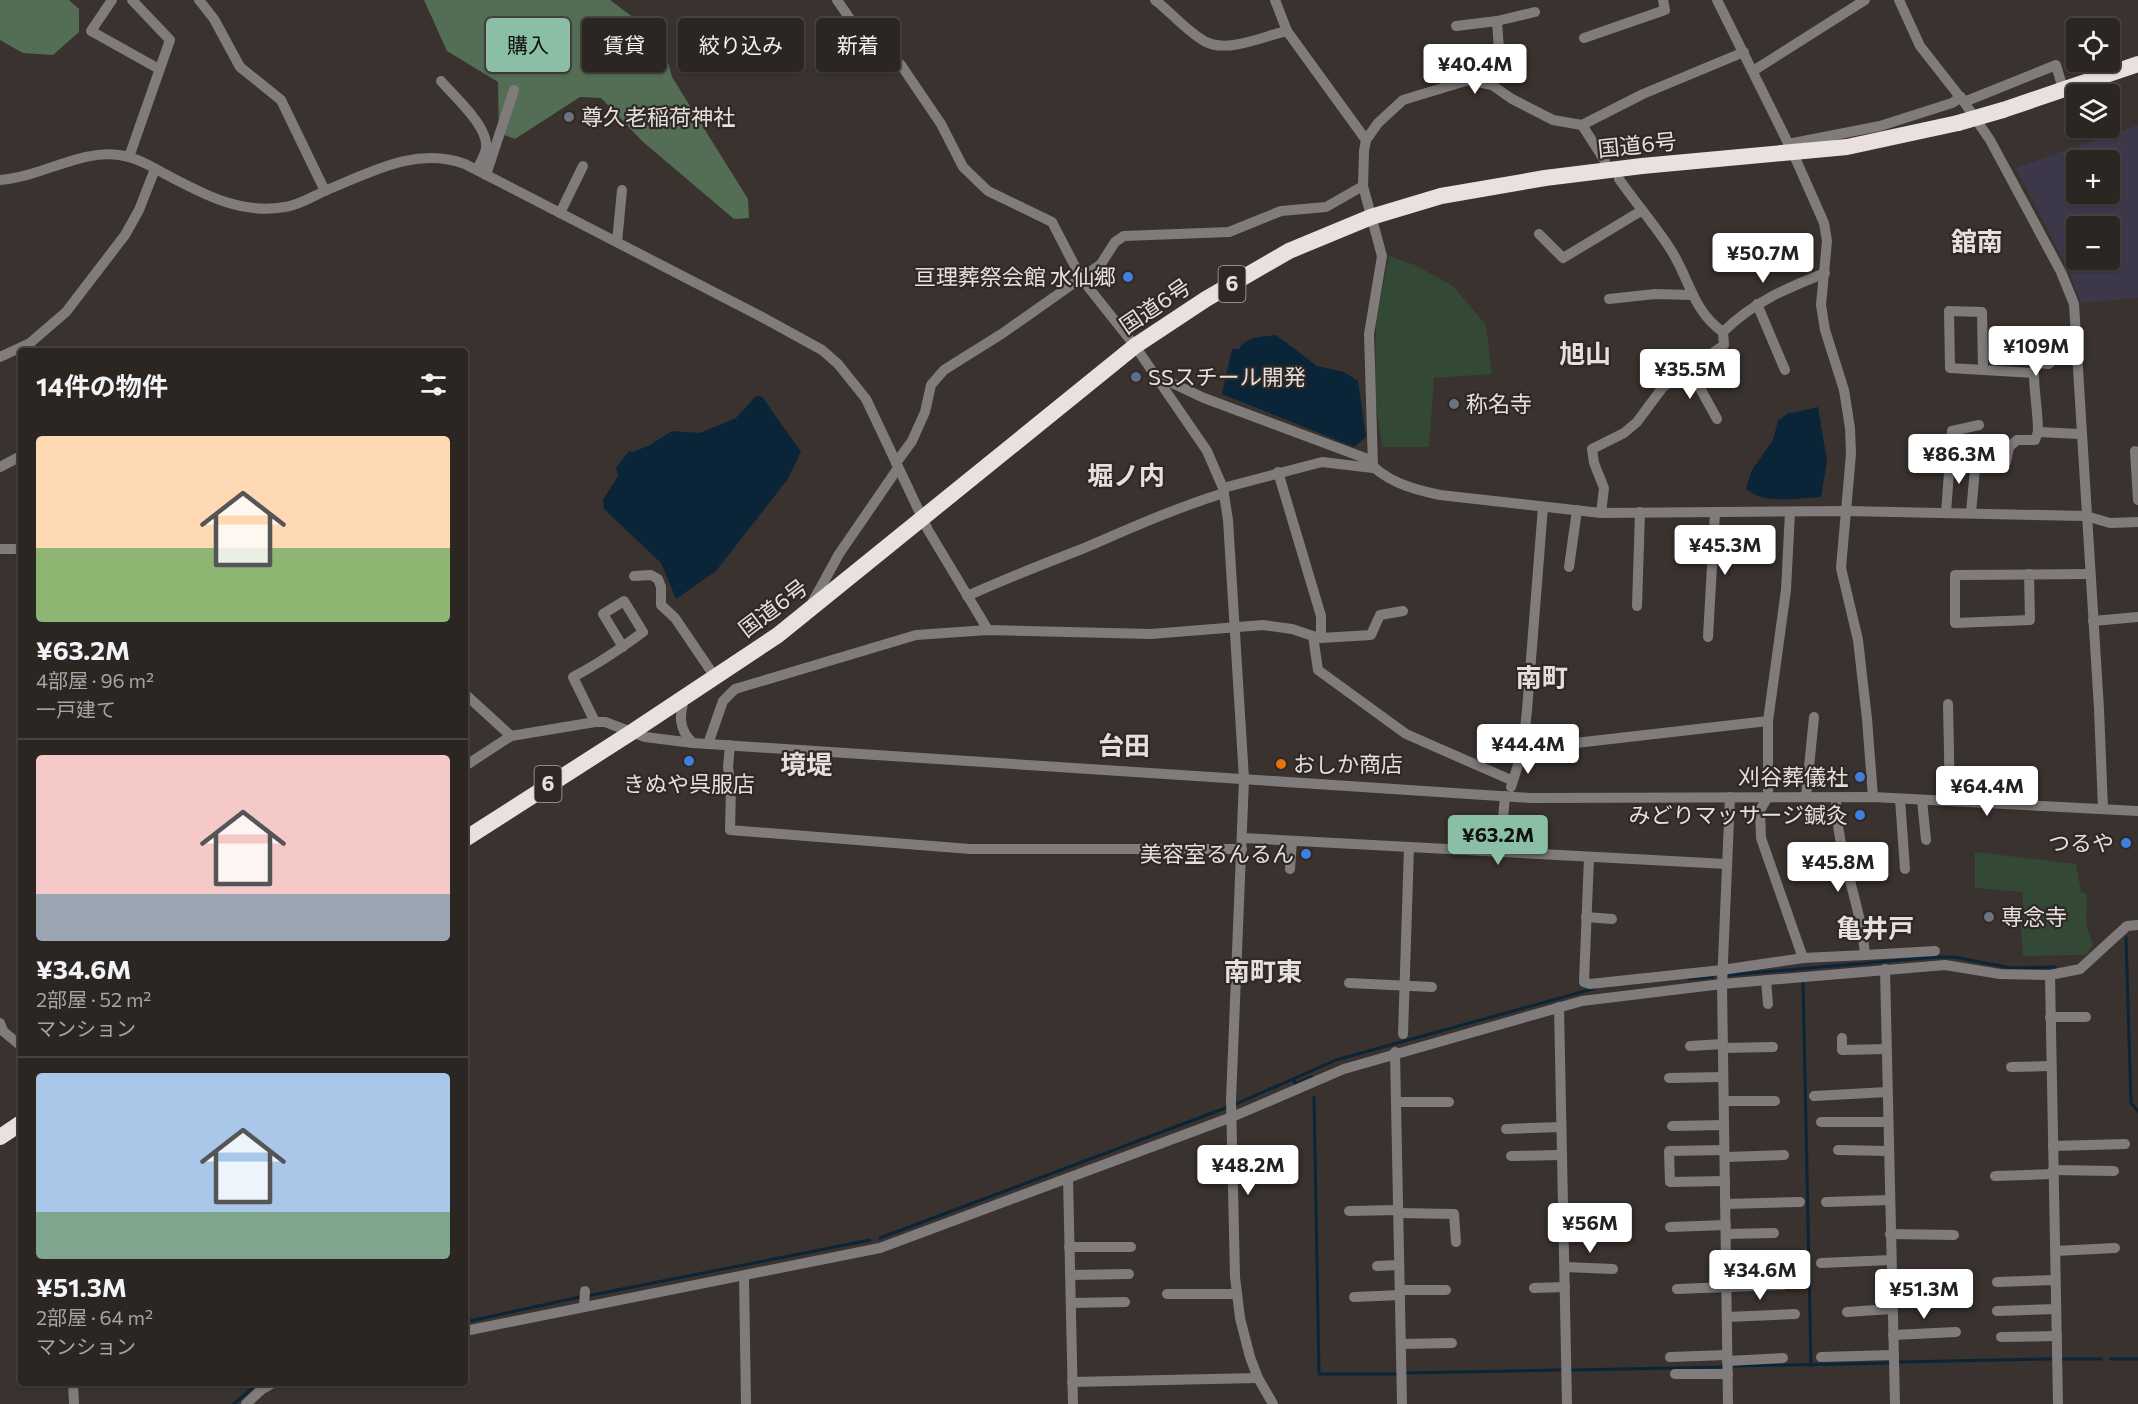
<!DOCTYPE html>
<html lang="ja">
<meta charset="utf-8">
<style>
body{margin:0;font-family:Commissioner,"Noto Sans JP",sans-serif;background:#37322f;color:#f1f3f6;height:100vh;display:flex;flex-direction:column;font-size:22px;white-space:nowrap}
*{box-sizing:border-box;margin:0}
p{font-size:20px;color:#a6a5a5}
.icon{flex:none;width:33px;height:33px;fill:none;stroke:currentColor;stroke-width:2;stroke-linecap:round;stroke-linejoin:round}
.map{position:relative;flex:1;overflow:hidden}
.panel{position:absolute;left:18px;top:348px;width:450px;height:1038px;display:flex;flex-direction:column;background:#2b2622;border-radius:6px;box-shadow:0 2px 4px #0004,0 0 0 2px #474340}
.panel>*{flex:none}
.guide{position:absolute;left:486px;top:18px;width:570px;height:54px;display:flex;gap:12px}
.tools{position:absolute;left:2066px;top:18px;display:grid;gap:12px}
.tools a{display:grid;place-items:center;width:54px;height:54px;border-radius:6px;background:#2b2622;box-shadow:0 2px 4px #0004,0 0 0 2px #474340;font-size:30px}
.price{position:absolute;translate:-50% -51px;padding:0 14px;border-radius:6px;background:#fff;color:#222;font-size:20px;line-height:39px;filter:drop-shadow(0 2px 3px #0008)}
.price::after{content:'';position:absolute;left:50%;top:36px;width:18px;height:14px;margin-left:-9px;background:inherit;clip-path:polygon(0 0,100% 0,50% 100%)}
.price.current{background:#8abfa5;color:#111}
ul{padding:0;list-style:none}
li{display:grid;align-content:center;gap:12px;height:318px;padding:0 18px}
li+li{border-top:2px solid #474340}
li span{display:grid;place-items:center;height:186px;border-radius:6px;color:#555}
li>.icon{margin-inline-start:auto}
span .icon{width:108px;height:108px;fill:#fffc;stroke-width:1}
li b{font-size:26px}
h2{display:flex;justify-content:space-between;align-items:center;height:72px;padding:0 18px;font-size:26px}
.tag{padding:0 21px;border-radius:6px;background:#2b2622;box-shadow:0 2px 4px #0004,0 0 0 2px #474340;font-size:21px;line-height:54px}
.tag.current{background:#8abfa5;color:#111}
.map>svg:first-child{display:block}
.education{fill:#3d3849;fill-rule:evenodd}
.green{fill:#334835}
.forest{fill:#546e56}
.water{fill:#0a2538}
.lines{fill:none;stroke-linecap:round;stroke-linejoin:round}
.stream{stroke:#0a2538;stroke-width:3}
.minor{stroke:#807c7c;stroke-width:10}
.highway{stroke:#ebe0e0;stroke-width:16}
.highway-bridge{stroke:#ebe0e0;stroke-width:16}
.worship-dot{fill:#6b7280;stroke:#2f2825;stroke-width:2}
.shop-dot{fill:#3f7fe0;stroke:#2f2825;stroke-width:2}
.service-dot{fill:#5c6f8a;stroke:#2f2825;stroke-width:2}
.food-dot{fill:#e8710a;stroke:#2f2825;stroke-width:2}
.labels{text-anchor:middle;stroke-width:4.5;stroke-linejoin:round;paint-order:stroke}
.shield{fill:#2f2825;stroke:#aea9a6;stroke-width:1.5}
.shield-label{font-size:21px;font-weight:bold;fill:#e5e0de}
.poi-label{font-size:22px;fill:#e5e0de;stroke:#2f2825;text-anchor:start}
.street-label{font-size:22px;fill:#e5e0de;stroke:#2f2825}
.quarter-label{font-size:26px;font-weight:bold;fill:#e5e0de;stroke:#2f2825}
</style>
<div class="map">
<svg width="2138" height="1404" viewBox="0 0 2138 1404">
<rect width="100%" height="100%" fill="#39322e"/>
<path class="education" d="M2138 125V298L2081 303 2068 269 2016 168ZM2076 160H2109V194H2076ZM2076 226H2109V260H2076Z"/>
<g class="green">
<path d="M1389 256 1415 265 1453 286 1486 325 1492 374 1434 378 1429 447H1382L1375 396 1376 321Z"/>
<path d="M1975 852 2076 864 2081 892 2087 894 2086 924 2093 945 2086 955 2023 956 2020 914H2023V892L1975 888Z"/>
</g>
<g class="forest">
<path d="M0 0H69L79 9V32L53 55 23 53 0 40Z"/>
<path d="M424 0H610L658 36 665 51 672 77 748 199 749 218 734 219 642 141 601 98 580 97 515 139 499 133 498 82 447 51Z"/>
</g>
<g class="water">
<path d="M1276 335 1317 366 1344 372 1358 381 1366 437 1354 447 1222 394 1232 349H1239C1247 336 1261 337 1276 335Z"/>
<path d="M760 396 763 398 801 452 787 480 716 571 676 599 661 563 604 509 603 500 618 476 616 468 629 451 633 452 650 445 672 431 700 433 736 418 755 397Z"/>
<path d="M1818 407 1827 461 1821 497C1801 498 1759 505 1746 488L1752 470 1773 440 1778 421 1787 414Z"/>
</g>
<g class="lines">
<g class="stream">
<path d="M2126 938 2131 1103 2138 1111"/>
<path d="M1729 975 1936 957H1954L2011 968 2055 967"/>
<path d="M1689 979 1713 977"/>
<path d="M1803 981 1811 1366"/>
<path d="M1294 1079 1295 1084 1312 1077"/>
<path d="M1314 1097 1319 1374H1397"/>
<path d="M1236 1104 1336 1060 1596 988"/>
<path d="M880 1238 1228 1107"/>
<path d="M587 1296 870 1240"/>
<path d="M465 1322 580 1297"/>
<path d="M2061 1359H2101"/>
<path d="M2111 1359H2138"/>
<path d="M1898 1362 2051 1359"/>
<path d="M1733 1366 1889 1363"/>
<path d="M1571 1370 1723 1367"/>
<path d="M1404 1373 1560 1370"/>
<path d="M234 1404 258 1383"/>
</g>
<g class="minor">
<path d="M112 0 91 31 159 69"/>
<path d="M199 0 214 19 240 67 281 100 325 191"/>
<path d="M837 0 857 29 879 50 901 65 941 124 963 167 988 191 1052 222 1081 278 1135 346 1207 451 1223 488 1228 520 1244 779 1231 1100 1235 1277 1240 1318 1250 1357 1258 1378 1273 1404"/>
<path d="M1155 0C1172 13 1187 32 1206 42 1228 53 1264 36 1287 31"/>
<path d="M1275 0 1287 31 1366 140"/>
<path d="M1717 0 1793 153 1824 223 1827 241 1821 305 1825 330 1844 390 1850 428 1851 454 1841 568 1858 640 1867 719 1873 797"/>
<path d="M1899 0 1920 46 1964 102 1990 140 2061 272 2074 304 2099 709 2103 809"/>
<path d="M1497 21 1535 12"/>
<path d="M1456 26 1497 21C1498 43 1503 65 1492 85"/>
<path d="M1584 38 1665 10 1663 0"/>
<path d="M1753 71 1865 0"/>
<path d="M441 81C454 96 489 127 486 148 485 155 480 163 477 170"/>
<path d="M1964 102 2056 65 2063 89"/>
<path d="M1582 125 1605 161"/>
<path d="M1788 144 1880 126 1952 103 1961 97"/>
<path d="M129 157 170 40 132 0"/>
<path d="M486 175 514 90"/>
<path d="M1619 179C1635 202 1654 224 1669 247 1689 276 1692 311 1723 332"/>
<path d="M0 180C41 177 81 149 119 155 135 157 151 166 165 174 203 194 240 215 285 207 300 205 313 196 327 190 371 172 417 146 465 164L760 316 822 350 838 364 866 399 928 530 988 630"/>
<path d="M560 213 583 166"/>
<path d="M1539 234 1563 258 1641 211"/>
<path d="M617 242 622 190"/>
<path d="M1609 299 1655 294 1691 295"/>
<path d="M1757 304 1785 370"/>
<path d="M2030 333 2037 349 2039 363 2049 364 2056 354 2077 353"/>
<path d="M0 357 30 343 66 312 125 235 139 210 155 169"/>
<path d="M1689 368 1717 419"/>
<path d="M1983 370 1982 312 1949 311 1950 368 2034 373C2034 393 2038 411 2038 432L2080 434"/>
<path d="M1157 376 1204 398 1365 458C1384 481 1411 489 1440 495L1601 513 1846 511 2086 516 2110 523 2138 522"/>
<path d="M2135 451 2138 500"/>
<path d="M2006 462 2009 447 2017 440H2035L2038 432"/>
<path d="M896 463 912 441 925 412 931 385 944 370 1003 333 1101 264 1115 242 1124 236 1229 232 1281 211 1326 207 1363 186"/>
<path d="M0 467 21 456"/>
<path d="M1373 467 1369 334 1382 256 1363 186 1364 151 1366 140 1378 123 1403 100 1469 80 1492 85 1512 99 1553 120 1582 125 1643 94 1744 52"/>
<path d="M1278 472 1321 616V638L1313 636"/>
<path d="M1223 488 1322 462 1373 468"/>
<path d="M1601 513 1604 488 1594 463 1592 449 1624 433 1637 422 1663 387 1724 345 1723 332C1753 302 1787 288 1825 273"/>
<path d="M1946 513 1952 431 1979 425"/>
<path d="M1971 513 1976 458"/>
<path d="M0 549H21"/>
<path d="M1569 567 1577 510"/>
<path d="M2029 574 2030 620 1955 623V575L2090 574"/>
<path d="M634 576 651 575 658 579 661 587V605L675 618 715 677"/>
<path d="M967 596C1005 579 1043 564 1082 549 1129 529 1175 508 1224 493"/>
<path d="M812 603 839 554 898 468"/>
<path d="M1637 606 1640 512"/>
<path d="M2093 621 2138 617"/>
<path d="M1708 637 1715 512"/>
<path d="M1321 638 1371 635 1380 615 1403 611"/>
<path d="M465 694 511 736"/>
<path d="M685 697C679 715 678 729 693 743"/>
<path d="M1948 704 1950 801"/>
<path d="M595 722 573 677C598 664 620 649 643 632L624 601 603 614 623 647"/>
<path d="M708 744 723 701 735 689 916 635 988 630 1151 634 1263 625 1292 629 1313 636 1318 670 1406 734 1511 780"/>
<path d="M730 745 728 767 731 788 730 830 970 849H1242"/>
<path d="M1523 749 1768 721"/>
<path d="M465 766 511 736 595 722H605L645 737 693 743 1531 798 1873 797 2138 811"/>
<path d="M1511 787 1523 749 1527 710 1543 507"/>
<path d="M1806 797 1814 717"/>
<path d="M1900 799 1905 869"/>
<path d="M1922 800 1926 840"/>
<path d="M1243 838 1726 864"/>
<path d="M1500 852 1505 796"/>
<path d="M1589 857 1584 982 1590 984 1722 970 1803 958 1761 838 1760 810 1768 797V721L1786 590 1790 512"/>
<path d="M1290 869 1292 841"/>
<path d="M1586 917 1612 919"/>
<path d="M1865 955 1935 951"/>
<path d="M1803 958 1865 955C1861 902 1836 852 1836 798"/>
<path d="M1885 969 1895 1404"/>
<path d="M2050 975 2058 1404"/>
<path d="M1766 980 1768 1004"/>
<path d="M1349 983 1432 987"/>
<path d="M1559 1007 1567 1404"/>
<path d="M2050 1017H2086"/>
<path d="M0 1023 3 1031 21 1046"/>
<path d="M1403 1034 1409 847"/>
<path d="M1842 1038V1050L1886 1049"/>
<path d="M1690 1046 1723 1044"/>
<path d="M1723 1048 1773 1047"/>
<path d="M1395 1052 1402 1404"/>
<path d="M2011 1067 2051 1066"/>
<path d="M1669 1078 1723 1077"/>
<path d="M1814 1096 1887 1092"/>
<path d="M1724 1101H1775"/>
<path d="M1396 1102H1449"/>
<path d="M1821 1122H1888"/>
<path d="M1672 1126 1724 1125"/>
<path d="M1506 1129 1561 1127"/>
<path d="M2053 1146 2125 1144"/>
<path d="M1724 1150 1669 1151 1670 1182 1725 1181"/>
<path d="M1838 1150 1888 1151"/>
<path d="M1511 1156 1562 1155"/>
<path d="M1725 1157 1784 1155"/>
<path d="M2053 1170 2114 1171"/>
<path d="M1995 1176 2053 1174"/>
<path d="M1068 1178 1073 1404"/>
<path d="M1826 1202 1890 1200"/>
<path d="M1725 1204 1800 1202"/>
<path d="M1349 1211 1398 1210"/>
<path d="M1398 1213 1454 1214 1456 1242"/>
<path d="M1563 1214 1610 1212"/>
<path d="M1670 1227 1726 1225"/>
<path d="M1726 1234 1774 1233"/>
<path d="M1890 1234 1954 1235"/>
<path d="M1069 1247H1131"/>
<path d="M2055 1251 2115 1248"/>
<path d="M1821 1263 1891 1260"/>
<path d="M1377 1266 1399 1265"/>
<path d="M1565 1267 1613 1269"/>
<path d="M1070 1275 1129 1274"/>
<path d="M744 1276 746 1404"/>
<path d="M1892 1282 1950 1283"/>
<path d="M1997 1282 2055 1280"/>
<path d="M1534 1288 1565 1287"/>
<path d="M1677 1289 1783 1285"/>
<path d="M1400 1290H1446"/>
<path d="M1167 1294H1237"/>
<path d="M1354 1297 1400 1295"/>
<path d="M1071 1303 1125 1302"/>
<path d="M584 1307 585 1291"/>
<path d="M1997 1311 2056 1309"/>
<path d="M1847 1312 1892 1309"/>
<path d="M1727 1317 1795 1314"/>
<path d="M465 1331 880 1248 1232 1117 1344 1069 1582 1001 1722 984 1945 965 2000 974 2050 975 2080 969 2127 926 2138 925"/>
<path d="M1893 1335 1956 1332"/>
<path d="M2001 1337 2057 1336"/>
<path d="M1401 1344 1452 1343"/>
<path d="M1670 1357 1727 1355"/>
<path d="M1821 1357 1893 1355"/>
<path d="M1727 1361 1783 1358"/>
<path d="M1675 1374H1728"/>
<path d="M1072 1382 1258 1378"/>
<path d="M73 1383 74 1404"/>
<path d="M246 1404 261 1390 273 1383"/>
<path d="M1728 1404 1722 984 1730 797"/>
</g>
<g class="highway">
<path d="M2003 110 2138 64"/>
<path d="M465 839 632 732 778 635 1135 346 1206 299 1289 251 1371 217 1441 196 1545 178 1642 166 1847 147 1958 123"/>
<path d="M0 1137 21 1123"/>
</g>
<path class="highway-bridge" d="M1958 123 2003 110"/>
</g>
<g class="worship-dot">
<circle cx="569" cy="117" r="6"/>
<circle cx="1454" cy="404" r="6"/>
<circle cx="1989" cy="917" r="6"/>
</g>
<g class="shop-dot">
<circle cx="1128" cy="277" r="6"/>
<circle cx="689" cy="761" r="6"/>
<circle cx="1860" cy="777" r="6"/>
<circle cx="1860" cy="815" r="6"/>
<circle cx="2126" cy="843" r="6"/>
<circle cx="1306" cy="854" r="6"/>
</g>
<circle class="service-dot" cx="1136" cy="377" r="6"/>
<circle class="food-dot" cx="1281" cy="764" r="6"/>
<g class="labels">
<g class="shield">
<rect x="1218.5" y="266" width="27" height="36" rx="4.5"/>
<rect x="534.5" y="766" width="27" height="36" rx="4.5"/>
</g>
<g class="shield-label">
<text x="1232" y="291">6</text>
<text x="548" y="791">6</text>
</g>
<g class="poi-label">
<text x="581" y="125">尊久老稲荷神社</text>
<text x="1116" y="285" text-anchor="end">亘理葬祭会館 水仙郷</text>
<text x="1148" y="385">SSスチール開発</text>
<text x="1466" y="412">称名寺</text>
<text x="1293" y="772">おしか商店</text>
<text x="1848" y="785" text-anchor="end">刈谷葬儀社</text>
<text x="689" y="792" text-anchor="middle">きぬや呉服店</text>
<text x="1848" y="823" text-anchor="end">みどりマッサージ鍼灸</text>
<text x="2114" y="851" text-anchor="end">つるや</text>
<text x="1294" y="862" text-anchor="end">美容室るんるん</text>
<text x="2001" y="925">専念寺</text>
</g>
<g class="street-label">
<text transform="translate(1637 145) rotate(-6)" y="8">国道6号</text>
<text transform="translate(1155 306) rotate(-34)" y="8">国道6号</text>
<text transform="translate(773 608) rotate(-37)" y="8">国道6号</text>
</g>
<g class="quarter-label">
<text x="1977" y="251">舘南</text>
<text x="1585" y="363">旭山</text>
<text x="1126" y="485">堀ノ内</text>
<text x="1542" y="687">南町</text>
<text x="1124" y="755">台田</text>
<text x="806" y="774">境堤</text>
<text x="1875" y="938">亀井戸</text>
<text x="1263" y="981">南町東</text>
</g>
</g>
</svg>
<div class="tools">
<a><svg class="icon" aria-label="locate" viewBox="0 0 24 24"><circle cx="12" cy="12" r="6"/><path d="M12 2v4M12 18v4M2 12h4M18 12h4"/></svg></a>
<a><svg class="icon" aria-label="layers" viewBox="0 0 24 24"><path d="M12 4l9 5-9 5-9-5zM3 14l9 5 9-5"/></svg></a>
<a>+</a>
<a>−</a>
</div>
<b class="price" style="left:1475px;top:95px">¥40.4M</b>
<b class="price" style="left:1763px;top:284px">¥50.7M</b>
<b class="price" style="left:2036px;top:377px">¥109M</b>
<b class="price" style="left:1690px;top:400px">¥35.5M</b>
<b class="price" style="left:1959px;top:485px">¥86.3M</b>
<b class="price" style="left:1725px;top:576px">¥45.3M</b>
<b class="price" style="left:1528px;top:775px">¥44.4M</b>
<b class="price" style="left:1987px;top:817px">¥64.4M</b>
<b class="price current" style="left:1498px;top:866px">¥63.2M</b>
<b class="price" style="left:1838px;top:893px">¥45.8M</b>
<b class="price" style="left:1248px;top:1196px">¥48.2M</b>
<b class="price" style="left:1590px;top:1254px">¥56M</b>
<b class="price" style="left:1760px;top:1301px">¥34.6M</b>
<b class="price" style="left:1924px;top:1320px">¥51.3M</b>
<div class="guide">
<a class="tag current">購入</a>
<a class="tag">賃貸</a>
<a class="tag">絞り込み</a>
<a class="tag">新着</a>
</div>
<section class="panel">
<h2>14件の物件<svg class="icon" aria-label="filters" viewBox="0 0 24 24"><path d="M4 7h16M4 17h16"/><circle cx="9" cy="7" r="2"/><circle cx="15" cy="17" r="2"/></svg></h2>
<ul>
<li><span style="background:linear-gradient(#ffd9b3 60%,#8fb573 0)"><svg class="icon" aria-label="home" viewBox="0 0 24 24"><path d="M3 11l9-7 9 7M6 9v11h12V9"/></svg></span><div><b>¥63.2M</b><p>4部屋 · 96 m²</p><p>一戸建て</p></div></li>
<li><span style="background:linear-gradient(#f6c9c9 75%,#9aa5b1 0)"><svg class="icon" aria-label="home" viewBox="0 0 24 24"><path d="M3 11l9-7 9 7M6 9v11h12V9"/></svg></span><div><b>¥34.6M</b><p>2部屋 · 52 m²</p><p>マンション</p></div></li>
<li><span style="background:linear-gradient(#a9c7e8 75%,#7fa58c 0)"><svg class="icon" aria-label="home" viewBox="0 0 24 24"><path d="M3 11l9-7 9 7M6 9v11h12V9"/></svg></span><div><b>¥51.3M</b><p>2部屋 · 64 m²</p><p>マンション</p></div></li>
</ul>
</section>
</div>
